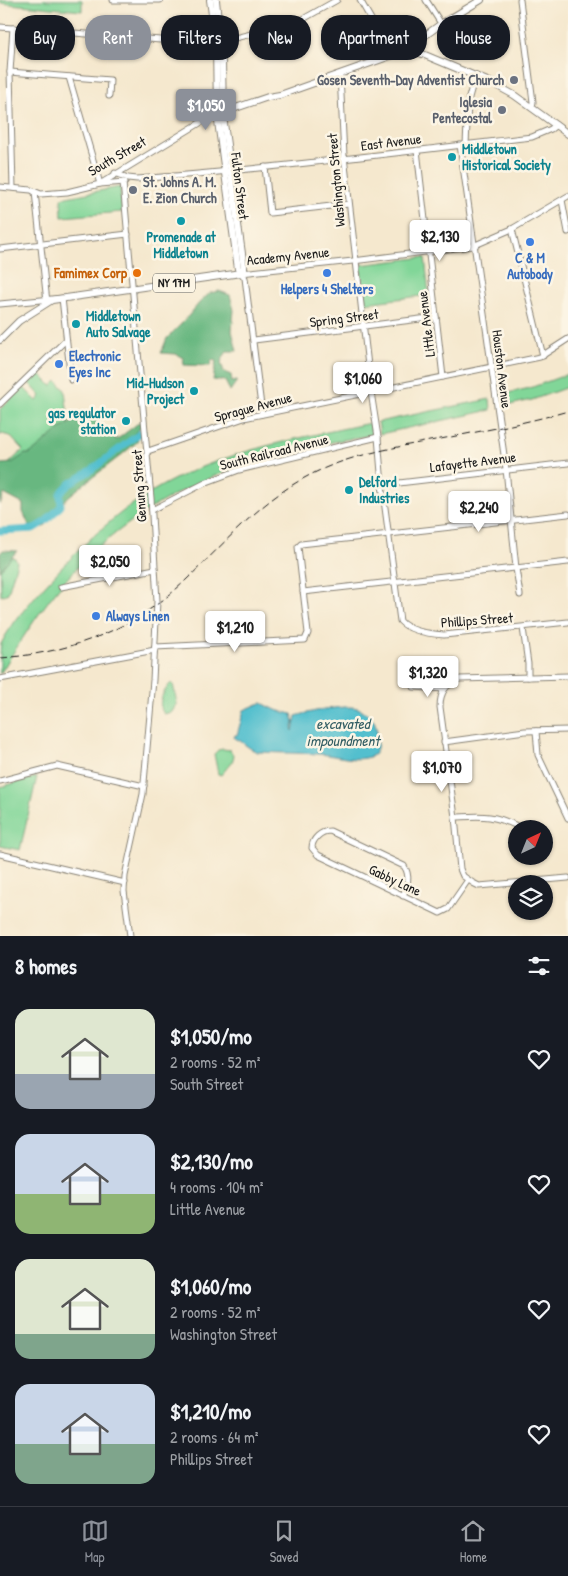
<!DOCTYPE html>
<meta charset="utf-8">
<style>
body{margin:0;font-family:"Patrick Hand",sans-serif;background:#20242c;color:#f1f3f6;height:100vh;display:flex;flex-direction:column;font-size:19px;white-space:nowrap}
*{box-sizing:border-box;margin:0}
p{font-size:16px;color:#9ea1a6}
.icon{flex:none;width:28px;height:28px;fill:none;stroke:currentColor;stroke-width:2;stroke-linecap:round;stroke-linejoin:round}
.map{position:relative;height:936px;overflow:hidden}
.panel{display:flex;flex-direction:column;background:#171b24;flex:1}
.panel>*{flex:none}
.hud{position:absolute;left:15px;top:15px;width:539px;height:45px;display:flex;gap:10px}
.needle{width:32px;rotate:43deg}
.buttons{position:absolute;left:508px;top:820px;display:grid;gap:10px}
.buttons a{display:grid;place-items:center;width:45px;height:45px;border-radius:50%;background:#171b24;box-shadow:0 1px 4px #0004;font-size:25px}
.price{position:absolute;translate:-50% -42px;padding:0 11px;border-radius:5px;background:#fff;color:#222;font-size:16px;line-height:32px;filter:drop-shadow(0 1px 2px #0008)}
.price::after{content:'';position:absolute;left:50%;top:30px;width:15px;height:11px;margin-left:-8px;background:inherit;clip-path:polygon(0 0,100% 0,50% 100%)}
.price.selected{background:#8c9099;color:#fff}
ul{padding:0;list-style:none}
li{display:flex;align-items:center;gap:15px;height:125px;padding:0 15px}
li span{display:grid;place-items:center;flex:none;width:140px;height:100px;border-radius:15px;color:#555}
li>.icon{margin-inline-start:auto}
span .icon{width:60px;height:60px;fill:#fffc;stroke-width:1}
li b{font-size:21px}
h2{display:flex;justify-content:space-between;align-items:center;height:60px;padding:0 15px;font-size:21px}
.tag{padding:0 18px;border-radius:20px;background:#171b24;box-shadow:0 1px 4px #0004;font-size:18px;line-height:45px}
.tag.selected{background:#8c9099;color:#fff}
.dock{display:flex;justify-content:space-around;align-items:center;height:70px;border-top:1px solid #363941;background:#171b24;font-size:14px;color:#9ea1a6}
.dock a{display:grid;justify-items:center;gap:2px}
.dock .selected{color:#8c9099}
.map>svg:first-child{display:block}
.green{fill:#81d698;stroke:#4e795a}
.forest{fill:#68b780;stroke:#426a4e}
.water{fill:#53bfce;stroke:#386e75}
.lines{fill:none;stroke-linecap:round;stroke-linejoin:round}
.river{stroke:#53bfce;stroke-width:7}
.minor-casing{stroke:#888275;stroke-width:7}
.major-casing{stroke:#888275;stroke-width:8}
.minor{stroke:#fff;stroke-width:5}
.major{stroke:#fff;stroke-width:6}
.rail{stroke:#1c1c1c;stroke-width:1;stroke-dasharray:8 4;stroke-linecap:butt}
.worship-dot{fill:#6b7280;stroke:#fcf5e5;stroke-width:2}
.culture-dot{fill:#0f9aa8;stroke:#fcf5e5;stroke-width:2}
.shop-dot{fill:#3f7fe0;stroke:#fcf5e5;stroke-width:2}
.food-dot{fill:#e8710a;stroke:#fcf5e5;stroke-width:2}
.labels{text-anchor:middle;stroke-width:5;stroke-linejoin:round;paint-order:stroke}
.shield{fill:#fcf5e5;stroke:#5f5d58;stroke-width:1}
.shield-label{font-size:12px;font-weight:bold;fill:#1c1c1c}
.worship-label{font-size:14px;font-weight:bold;fill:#5b616d;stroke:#fcf5e5;text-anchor:end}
.street-label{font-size:14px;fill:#1c1c1c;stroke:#fcf5e5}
.culture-label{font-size:14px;font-weight:bold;fill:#0d838f;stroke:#fcf5e5;text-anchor:start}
.shop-label{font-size:14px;font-weight:bold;fill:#366cbe;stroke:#fcf5e5}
.food-label{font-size:14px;font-weight:bold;fill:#c56008;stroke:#fcf5e5;text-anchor:end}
.water-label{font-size:15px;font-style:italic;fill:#325d63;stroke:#fcf5e5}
</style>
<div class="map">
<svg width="568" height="936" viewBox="0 0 568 936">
<rect width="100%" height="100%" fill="#fcf5e5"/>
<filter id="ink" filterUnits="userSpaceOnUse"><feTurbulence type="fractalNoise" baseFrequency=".02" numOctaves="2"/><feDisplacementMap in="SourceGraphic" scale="10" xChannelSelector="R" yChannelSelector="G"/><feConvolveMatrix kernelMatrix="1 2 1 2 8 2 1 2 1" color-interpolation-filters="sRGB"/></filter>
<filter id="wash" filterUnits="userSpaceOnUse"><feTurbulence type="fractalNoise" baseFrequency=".0096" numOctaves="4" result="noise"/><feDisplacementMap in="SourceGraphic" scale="20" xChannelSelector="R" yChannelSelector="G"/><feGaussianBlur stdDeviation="1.12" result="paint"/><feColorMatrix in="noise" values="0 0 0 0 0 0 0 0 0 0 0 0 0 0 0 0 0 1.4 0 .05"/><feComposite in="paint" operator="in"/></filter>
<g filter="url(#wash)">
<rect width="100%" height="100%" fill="#f5e8ce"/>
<g class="green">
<path d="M0 0H82V11L0 3Z"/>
<path d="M120 187 122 212 62 217 61 198Z"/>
<path d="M425 257 429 295 365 303 360 265Z"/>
<path d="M38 372 52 386 57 381 65 390 72 454 2 470 23 450 10 436 2 434 0 436V409L23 387 37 401 41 396 28 382Z"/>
<path d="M568 374V387L532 400 501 407 499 395 530 388Z"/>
<path d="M490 399 491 410 380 434 378 422Z"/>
<path d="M370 423 372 435C248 455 142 490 58 589 36 616 18 645 0 674 0 665 0 651 1 644 11 623 36 595 52 578 78 550 105 523 137 501 206 454 290 440 370 423Z"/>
<path d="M0 553 15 558 17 562 8 593 1 596Z"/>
<path d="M171 683 173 684 177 703 172 712 164 714C156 703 163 692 171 683Z"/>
<path d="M223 749 230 750 234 756 232 762 221 775 218 774 214 754 218 750Z"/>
<path d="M37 777 20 850 0 846V787Z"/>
</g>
<g class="forest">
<path d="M219 291 230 295 234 310 232 331 237 351H227L221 362 224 372 231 375 232 382 237 381 230 391 225 381 213 380 216 361 212 360 210 366 184 365 183 358 176 354 161 353 167 338 185 320 200 302 210 293Z"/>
<path d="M90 412 97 413 96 432 112 428 116 440 141 421V427L132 436H137L138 441C116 461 91 477 68 497 59 506 52 517 44 527L29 525 23 512V504L4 494 0 505V464L12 463 25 454H29L35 450 60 429Z"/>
<path d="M3 550 17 551 0 570V553Z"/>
</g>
<path class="water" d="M262 703 276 710 292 714 294 722 292 728 293 731 296 716C309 712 348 703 360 709 363 711 370 715 372 718 378 724 381 752 372 756 357 763 335 755 319 754 299 753 279 753 258 752 246 748 242 740 234 738L235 735H237L244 710 258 704Z"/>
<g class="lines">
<path class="river" d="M0 531 33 529 46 521 61 506 60 494C69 481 83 477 94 468 110 456 125 444 142 432"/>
</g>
</g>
<g filter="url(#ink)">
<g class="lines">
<defs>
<g id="minor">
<path d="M113 0H160"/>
<path d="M360 0 376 28 408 48"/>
<path d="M426 0 440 22"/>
<path d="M520 0 533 102 532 107"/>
<path d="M0 27 210 44 296 23 337 0"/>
<path d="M10 72 110 80 109 96"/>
<path d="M340 74 344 156 371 392 378 437 382 485 400 621C409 631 431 634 444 635L568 622"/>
<path d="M69 77 100 184 125 182"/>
<path d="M460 145 506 469 516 568 520 595"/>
<path d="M466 145 468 101 475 76"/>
<path d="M417 150 443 377"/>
<path d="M265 167 270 213 349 204"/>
<path d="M115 173 128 178 137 179C269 169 401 152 532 137L551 129 556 125"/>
<path d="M123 182 151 498 157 601 153 680 143 794 125 876 124 891 130 936"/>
<path d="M0 187 31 190 41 194 67 192 100 184 213 115 221 113"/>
<path d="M13 188 10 72 13 28"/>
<path d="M35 192 47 302"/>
<path d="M562 200 568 232"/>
<path d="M512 229 543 356"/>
<path d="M0 249 128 234"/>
<path d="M0 304 62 298 71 380"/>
<path d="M254 340 436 317"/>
<path d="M0 404 66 340"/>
<path d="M262 414 245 278 241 273 353 261 473 246 512 229 568 196"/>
<path d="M148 451 244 418 540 357 568 339"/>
<path d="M382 485 568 463"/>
<path d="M152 510 207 482 239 470 378 437"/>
<path d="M61 587 155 569"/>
<path d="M303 592 568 562"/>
<path d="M523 628 528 664V677"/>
<path d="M155 647 305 640 308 633 298 547 301 544 568 514"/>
<path d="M568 676 460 679C446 684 440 692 440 707L455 817 460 869 463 876 473 883 479 886 568 878"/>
<path d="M0 679 155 650"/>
<path d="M414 687 444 689"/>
<path d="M536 731 538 755 568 818"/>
<path d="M444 742 525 731 568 730"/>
<path d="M0 781 57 766 144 786"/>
<path d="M455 817C482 816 492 814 517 826"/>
<path d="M0 854 125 883"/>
<path d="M403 896C407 886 411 876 404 866L330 831C321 831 312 839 312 848L318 855 436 911 440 913 448 909 468 880"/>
</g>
<g id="major">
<path d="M210 0 216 43 217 114 238 269 241 270"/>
<path d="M408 48 492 83 514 95 568 134"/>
<path d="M221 113 268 97 280 95 402 52 441 24 481 0"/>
<path d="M0 340 19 321 52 300 241 273V270L244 268 223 116 222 60 216 0"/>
</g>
</defs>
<use href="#minor" class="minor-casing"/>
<use href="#major" class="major-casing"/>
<use href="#minor" class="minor"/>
<use href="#major" class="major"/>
<path class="rail" d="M0 658C71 653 136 629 187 579 226 542 260 501 308 476 356 451 408 446 461 435 497 428 533 421 568 411"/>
</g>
</g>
<g class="worship-dot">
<circle cx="514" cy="80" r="5"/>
<circle cx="502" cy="110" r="5"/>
<circle cx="133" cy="190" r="5"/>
</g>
<g class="culture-dot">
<circle cx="452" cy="157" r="5"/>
<circle cx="181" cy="221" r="5"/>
<circle cx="76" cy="324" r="5"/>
<circle cx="194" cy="391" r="5"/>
<circle cx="126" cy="421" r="5"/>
<circle cx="349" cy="490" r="5"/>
</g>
<g class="shop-dot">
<circle cx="530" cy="242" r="5"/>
<circle cx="327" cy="273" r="5"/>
<circle cx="59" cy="364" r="5"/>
<circle cx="96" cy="616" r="5"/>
</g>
<circle class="food-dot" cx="137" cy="273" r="5"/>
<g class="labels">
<rect class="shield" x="153" y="273.5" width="42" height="19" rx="4"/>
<g class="shield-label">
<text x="174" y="287">NY 17M</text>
</g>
<g class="worship-label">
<text x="504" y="85">Gosen Seventh-Day Adventist Church</text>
<text x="492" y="107">Iglesia<tspan x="492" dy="16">Pentecostal</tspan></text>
<text x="143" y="187" text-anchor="start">St. Johns A. M.<tspan x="143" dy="16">E. Zion Church</tspan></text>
</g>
<g class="street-label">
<text transform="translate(391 142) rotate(-7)" y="5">East Avenue</text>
<text transform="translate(117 156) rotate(-30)" y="5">South Street</text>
<text transform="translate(336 180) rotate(-95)" y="5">Washington Street</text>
<text transform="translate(240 186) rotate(83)" y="5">Fulton Street</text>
<text transform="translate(288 256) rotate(-6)" y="5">Academy Avenue</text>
<text transform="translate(344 318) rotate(-7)" y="5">Spring Street</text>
<text transform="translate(426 324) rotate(-97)" y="5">Little Avenue</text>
<text transform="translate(502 369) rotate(83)" y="5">Houston Avenue</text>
<text transform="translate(253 407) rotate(-15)" y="5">Sprague Avenue</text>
<text transform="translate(274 452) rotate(-14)" y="5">South Railroad Avenue</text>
<text transform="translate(473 462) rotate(-7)" y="5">Lafayette Avenue</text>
<text transform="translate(139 486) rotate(-94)" y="5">Genung Street</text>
<text transform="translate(477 620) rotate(-4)" y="5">Phillips Street</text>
<text transform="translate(395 880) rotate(25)" y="5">Gabby Lane</text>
</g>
<g class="culture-label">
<text x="462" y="154">Middletown<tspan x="462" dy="16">Historical Society</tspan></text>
<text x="181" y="242" text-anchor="middle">Promenade at<tspan x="181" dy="16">Middletown</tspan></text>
<text x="86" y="321">Middletown<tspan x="86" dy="16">Auto Salvage</tspan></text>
<text x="184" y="388" text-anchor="end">Mid-Hudson<tspan x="184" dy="16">Project</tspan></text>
<text x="116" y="418" text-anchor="end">gas regulator<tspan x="116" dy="16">station</tspan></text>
<text x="359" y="487">Delford<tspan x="359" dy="16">Industries</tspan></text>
</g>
<g class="shop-label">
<text x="530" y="263">C &amp; M<tspan x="530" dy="16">Autobody</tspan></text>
<text x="327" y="294">Helpers 4 Shelters</text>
<text x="69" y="361" text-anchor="start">Electronic<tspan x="69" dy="16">Eyes Inc</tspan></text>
<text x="106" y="621" text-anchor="start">Always Linen</text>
</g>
<g class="food-label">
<text x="127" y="278">Famimex Corp</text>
</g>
<g class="water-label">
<text x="343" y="729">excavated<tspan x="343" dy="17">impoundment</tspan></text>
</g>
</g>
</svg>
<div class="buttons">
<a><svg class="needle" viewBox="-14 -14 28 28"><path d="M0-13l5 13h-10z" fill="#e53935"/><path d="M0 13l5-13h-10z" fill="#9ea1a6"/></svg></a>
<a><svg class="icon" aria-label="layers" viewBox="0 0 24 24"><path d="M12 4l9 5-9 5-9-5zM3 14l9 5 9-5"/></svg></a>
</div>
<b class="price selected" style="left:206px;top:131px">$1,050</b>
<b class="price" style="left:440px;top:262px">$2,130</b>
<b class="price" style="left:363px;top:404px">$1,060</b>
<b class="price" style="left:479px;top:533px">$2,240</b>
<b class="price" style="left:110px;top:587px">$2,050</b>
<b class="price" style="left:235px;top:653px">$1,210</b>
<b class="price" style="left:428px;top:698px">$1,320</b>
<b class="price" style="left:442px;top:793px">$1,070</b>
<div class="hud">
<a class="tag">Buy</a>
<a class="tag selected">Rent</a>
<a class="tag">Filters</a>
<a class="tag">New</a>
<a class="tag">Apartment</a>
<a class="tag">House</a>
</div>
</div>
<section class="panel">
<h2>8 homes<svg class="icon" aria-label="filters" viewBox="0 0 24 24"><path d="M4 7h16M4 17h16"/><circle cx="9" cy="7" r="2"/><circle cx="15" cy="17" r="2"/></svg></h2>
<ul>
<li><span style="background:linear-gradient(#dfe7d0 65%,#9aa5b1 0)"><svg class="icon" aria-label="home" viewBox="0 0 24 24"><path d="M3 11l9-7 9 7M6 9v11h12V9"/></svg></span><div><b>$1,050/mo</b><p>2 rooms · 52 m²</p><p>South Street</p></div><svg class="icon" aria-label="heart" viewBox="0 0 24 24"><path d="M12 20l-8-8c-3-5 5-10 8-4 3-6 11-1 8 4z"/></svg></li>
<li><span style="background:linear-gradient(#c9d6e8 60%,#8fb573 0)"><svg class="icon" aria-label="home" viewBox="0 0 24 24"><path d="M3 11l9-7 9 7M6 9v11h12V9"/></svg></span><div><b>$2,130/mo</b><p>4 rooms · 104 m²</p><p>Little Avenue</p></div><svg class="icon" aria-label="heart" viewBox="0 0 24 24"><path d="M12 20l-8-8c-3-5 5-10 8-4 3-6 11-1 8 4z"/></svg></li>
<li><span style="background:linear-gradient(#dfe7d0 75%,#7fa58c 0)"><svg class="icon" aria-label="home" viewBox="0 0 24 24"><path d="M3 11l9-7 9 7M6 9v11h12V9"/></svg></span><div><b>$1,060/mo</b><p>2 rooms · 52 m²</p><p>Washington Street</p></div><svg class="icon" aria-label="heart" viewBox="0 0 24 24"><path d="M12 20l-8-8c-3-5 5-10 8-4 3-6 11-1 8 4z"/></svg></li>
<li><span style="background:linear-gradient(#c9d6e8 60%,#7fa58c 0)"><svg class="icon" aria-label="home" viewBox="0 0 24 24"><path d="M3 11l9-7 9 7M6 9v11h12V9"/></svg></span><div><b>$1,210/mo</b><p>2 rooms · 64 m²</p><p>Phillips Street</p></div><svg class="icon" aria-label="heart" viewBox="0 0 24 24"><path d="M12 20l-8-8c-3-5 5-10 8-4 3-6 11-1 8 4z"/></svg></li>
</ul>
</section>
<nav class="dock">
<a class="selected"><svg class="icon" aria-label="map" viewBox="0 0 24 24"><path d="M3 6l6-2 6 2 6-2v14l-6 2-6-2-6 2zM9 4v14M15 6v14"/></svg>Map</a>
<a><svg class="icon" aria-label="saved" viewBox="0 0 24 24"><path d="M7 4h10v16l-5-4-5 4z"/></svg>Saved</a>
<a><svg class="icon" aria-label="home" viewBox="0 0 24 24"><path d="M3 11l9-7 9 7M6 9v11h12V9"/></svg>Home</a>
</nav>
